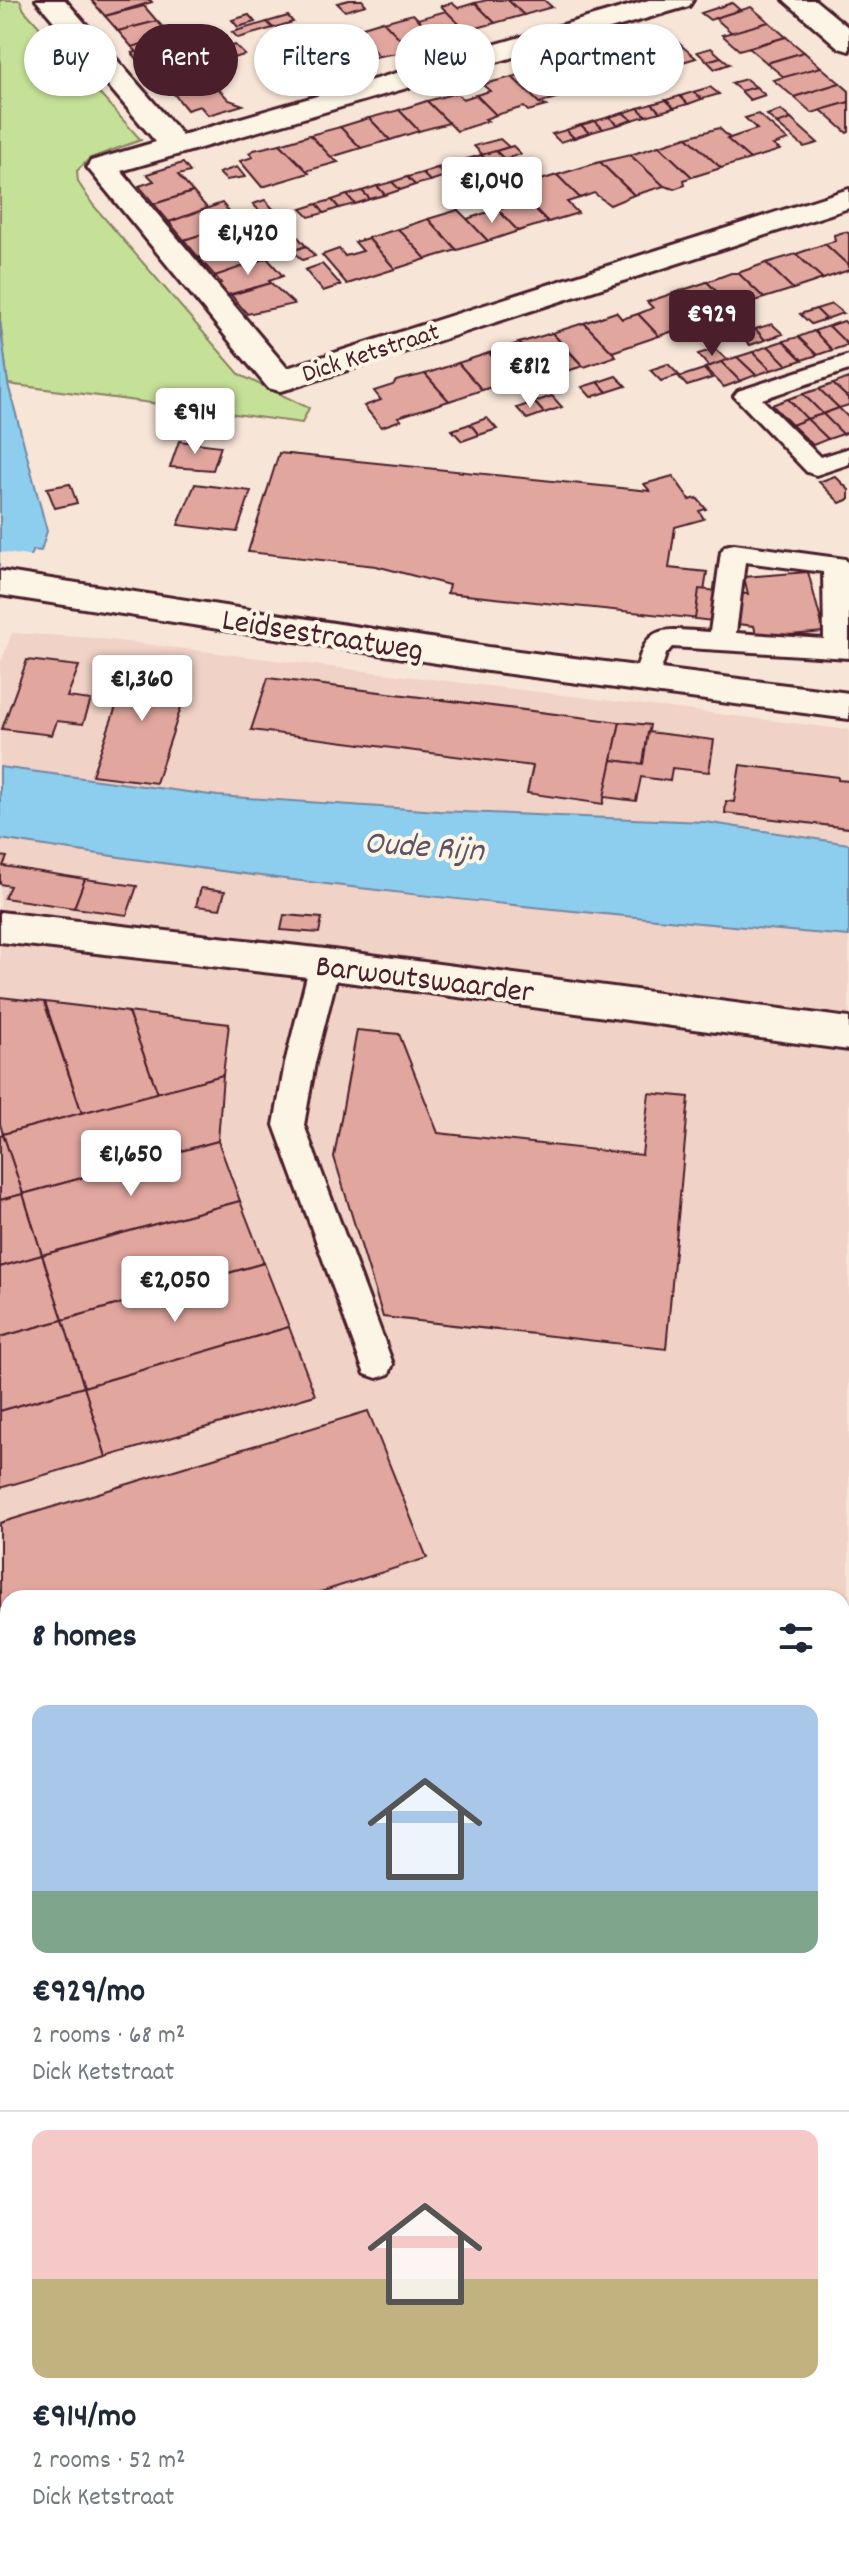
<!DOCTYPE html>
<meta charset="utf-8">
<style>
body{margin:0;font-family:Dekko,sans-serif;background:#f6f6f7;color:#1f2937;height:100vh;display:flex;flex-direction:column;font-size:30px;white-space:nowrap}
*{box-sizing:border-box;margin:0}
p{font-size:26px;color:#747a83}
.icon{flex:none;width:44px;height:44px;fill:none;stroke:currentColor;stroke-width:2;stroke-linecap:round;stroke-linejoin:round}
.map{position:relative;flex:1;overflow:hidden}
.drawer{position:absolute;left:0px;top:1590px;width:850px;height:962px;display:flex;flex-direction:column;background:#fff;border-radius:24px 24px 0 0;box-shadow:0 2px 6px #0004}
.drawer>*{flex:none}
.banner{position:absolute;left:24px;top:24px;width:802px;height:72px;display:flex;gap:16px}
.price{position:absolute;translate:-50% -68px;padding:0 18px;border-radius:8px;background:#fff;color:#222;font-size:26px;line-height:52px;filter:drop-shadow(0 2px 4px #0008)}
.price::after{content:'';position:absolute;left:50%;top:48px;width:24px;height:18px;margin-left:-12px;background:inherit;clip-path:polygon(0 0,100% 0,50% 100%)}
.price.active{background:#4a1f2b;color:#fff}
ul{padding:0;list-style:none}
li{display:grid;align-content:center;gap:16px;height:424px;padding:0 32px}
li+li{border-top:2px solid #e0e1e3}
li span{display:grid;place-items:center;height:248px;border-radius:16px;color:#555}
li>.icon{margin-inline-start:auto}
span .icon{width:144px;height:144px;fill:#fffc;stroke-width:1}
li b{font-size:34px}
h2{display:flex;justify-content:space-between;align-items:center;height:96px;padding:0 32px;font-size:34px}
.tag{padding:0 28px;border-radius:36px;background:#fff;box-shadow:0 2px 6px #0004;font-size:28px;line-height:72px}
.tag.active{background:#4a1f2b;color:#fff}
.map>svg:first-child{display:block}
.built{fill:#f0d2c6;fill-rule:evenodd}
.green{fill:#c5e097;stroke:#888061;stroke-width:2}
.water{fill:#8dcdee;stroke:#7287a0;stroke-width:2}
.pier{fill:#f7e5d7}
.building{fill:#e1a79f;stroke:#4a1f2b;stroke-width:2}
.lines{fill:none;stroke-linecap:round;stroke-linejoin:round}
.service-casing{stroke:#4a1f2b;stroke-width:6}
.minor-casing{stroke:#4a1f2b;stroke-width:6}
.secondary-casing{stroke:#4a1f2b;stroke-width:6}
.service{fill:#fcf5e5;fill-rule:evenodd}
.minor{fill:#fcf5e5;fill-rule:evenodd}
.secondary{fill:#fcf5e5;fill-rule:evenodd}
.labels{text-anchor:middle;stroke-width:8;stroke-linejoin:round;paint-order:stroke}
.far-street-label{font-size:26px;fill:#4a1f2b;stroke:#fcf5e5}
.street-label{font-size:32px;fill:#4a1f2b;stroke:#fcf5e5}
.water-label{font-size:34px;font-style:italic;fill:#5e5366;stroke:#fcf5e5}
</style>
<div class="map">
<svg width="849" height="2551" viewBox="0 0 849 2551">
<rect width="100%" height="100%" fill="#f7e5d7"/>
<filter id="ink" filterUnits="userSpaceOnUse"><feTurbulence type="fractalNoise" baseFrequency=".0125" numOctaves="2"/><feDisplacementMap in="SourceGraphic" scale="16" xChannelSelector="R" yChannelSelector="G"/><feConvolveMatrix kernelMatrix="1 2 1 2 8 2 1 2 1" color-interpolation-filters="sRGB"/></filter>
<g filter="url(#ink)">
<path class="built" d="M12 633 94 638 849 730V2551H0V665ZM8 1598H842V2544H8Z"/>
<path class="green" d="M0 0H20L24 10 141 140 90 158 77 171 78 182 93 205 240 375 309 408 302 423 8 384 0 320Z"/>
<g class="water">
<path d="M0 321 8 384 47 531 41 551 33 550 0 612Z"/>
<path d="M0 767 218 796 439 811 705 822 849 844V936C565 912 282 884 0 839Z"/>
</g>
<path class="pier" d="M0 552 34 557 0 616Z"/>
<g class="building">
<path d="M91 0H150L152 2 105 16Z"/>
<path d="M349 0H362L366 5 345 11 337 3Z"/>
<path d="M487 0H508L524 15 495 23 475 3Z"/>
<path d="M508 0H544L552 7 524 15Z"/>
<path d="M452 3 458 8 475 3 495 23 466 31 441 6Z"/>
<path d="M732 3 740 10 710 20 701 13Z"/>
<path d="M144 6 157 21 118 31 105 16Z"/>
<path d="M751 7 769 22 732 33 715 18Z"/>
<path d="M446 11 466 31 438 39 418 19Z"/>
<path d="M413 14 438 39 408 47 383 22Z"/>
<path d="M249 15 255 22 238 27 232 20Z"/>
<path d="M288 16 293 22 273 28 267 22Z"/>
<path d="M157 21 171 36 132 47 118 31Z"/>
<path d="M383 21 408 47 412 51 379 56 353 30Z"/>
<path d="M267 22 273 28 238 38 232 32Z"/>
<path d="M769 22 786 37 739 50 722 35Z"/>
<path d="M183 32 196 47 146 63 140 62 132 53 137 52 132 47Z"/>
<path d="M356 33 379 56 350 64 323 37 334 34 339 37Z"/>
<path d="M652 36 660 44 675 40 696 58 676 64 665 59 646 65 623 45Z"/>
<path d="M323 37 350 64 320 72 293 45Z"/>
<path d="M786 37 804 52 767 63 749 48Z"/>
<path d="M235 45 245 55 233 58 224 48Z"/>
<path d="M293 45 320 72 289 81 272 62 268 63 261 55 278 51 283 57 299 52Z"/>
<path d="M623 45 646 65 618 73 595 52Z"/>
<path d="M711 48 721 57 707 61 697 52Z"/>
<path d="M185 52 199 67 159 78 146 63Z"/>
<path d="M595 52 618 73 626 77 614 81 609 76 590 82 568 60Z"/>
<path d="M804 52 821 67 785 78 767 63Z"/>
<path d="M721 57 730 64 715 69 707 61Z"/>
<path d="M568 60 590 82 595 86 570 94 540 69Z"/>
<path d="M199 67 213 83 174 94 159 78Z"/>
<path d="M821 67 840 83 794 97 773 80Z"/>
<path d="M540 69 562 90 570 94 539 103 512 77Z"/>
<path d="M512 77 539 103 546 106 528 111 524 107 496 115 476 95 490 91 483 85 488 83Z"/>
<path d="M746 79 756 87 741 91 731 83Z"/>
<path d="M213 83 229 100 243 105 208 115 200 106 187 110 174 94Z"/>
<path d="M840 83 849 91V102L812 113 794 97Z"/>
<path d="M710 87 719 94 702 99 693 92Z"/>
<path d="M756 87 765 95 750 100 741 91Z"/>
<path d="M693 92 702 99 688 104 680 96Z"/>
<path d="M456 93 463 99 476 95 496 115 485 119 488 121 457 131 427 101Z"/>
<path d="M680 96 688 104 674 108 666 100Z"/>
<path d="M666 100 674 108 660 112 652 104Z"/>
<path d="M427 101 449 123 419 131 399 110Z"/>
<path d="M849 102V132L847 133 821 110Z"/>
<path d="M652 104 660 112 646 116 638 108Z"/>
<path d="M638 108 646 116 632 120 623 113Z"/>
<path d="M399 110 419 131 390 140 369 118Z"/>
<path d="M781 110 791 119 777 124 767 115Z"/>
<path d="M623 113 632 120 618 125 609 117Z"/>
<path d="M758 114 788 140 773 145 780 150 750 159 727 139 757 129 745 118Z"/>
<path d="M609 117 618 125 603 129 595 121Z"/>
<path d="M369 118 390 140 361 148 340 127Z"/>
<path d="M791 119 818 143 804 147 777 124Z"/>
<path d="M595 121 603 129 589 133 581 125Z"/>
<path d="M581 125 589 133 574 138 566 130Z"/>
<path d="M340 127 361 148 331 157 310 135Z"/>
<path d="M719 128 730 138 727 139 750 159 721 168 687 137Z"/>
<path d="M566 130 574 138 560 142 552 134Z"/>
<path d="M310 135 331 157 338 162 306 171 280 144Z"/>
<path d="M687 137 721 168 692 177 659 146Z"/>
<path d="M500 139 509 147 483 155 474 146Z"/>
<path d="M280 144 309 173 262 187 240 161 253 157 249 153 254 150Z"/>
<path d="M513 146 521 154 504 159 496 151Z"/>
<path d="M659 146 692 177 684 180 685 185 674 189 664 186 630 155Z"/>
<path d="M496 151 504 159 489 163 481 155Z"/>
<path d="M481 155 489 163 475 167 467 159Z"/>
<path d="M630 155 664 186 634 195 600 162Z"/>
<path d="M467 159 475 167 460 172 452 164Z"/>
<path d="M600 162 612 174 634 195 610 205 594 193 580 198 557 175Z"/>
<path d="M183 163 190 172 178 175 193 192 154 204 139 186 154 181 147 174Z"/>
<path d="M452 164 460 172 445 176 437 168Z"/>
<path d="M237 167 245 177 226 180 219 173Z"/>
<path d="M437 168 445 176 430 181 422 173Z"/>
<path d="M422 173 430 181 415 185 407 177Z"/>
<path d="M557 175 580 198 567 202 578 213 548 222 515 188Z"/>
<path d="M407 177 415 185 400 190 392 182Z"/>
<path d="M392 182 400 190 385 195 377 186Z"/>
<path d="M377 186 385 195 370 199 362 191Z"/>
<path d="M362 191 370 199 355 204 347 195Z"/>
<path d="M193 192 209 210 169 222 154 204Z"/>
<path d="M347 195 355 204 339 208 332 200Z"/>
<path d="M265 200 276 212 263 215 253 204Z"/>
<path d="M332 200 339 208 324 213 317 204Z"/>
<path d="M526 200 548 222 518 231 497 209Z"/>
<path d="M222 203 238 223 184 240 169 222Z"/>
<path d="M317 204 324 213 309 217 301 209Z"/>
<path d="M497 209 518 231 488 241 467 219Z"/>
<path d="M458 210 467 219 488 241 457 250 428 219Z"/>
<path d="M428 219 436 228 457 250 426 259 398 229Z"/>
<path d="M238 223 243 228 228 233 239 246 199 258 184 240Z"/>
<path d="M398 229 406 237 426 259 395 269 368 238Z"/>
<path d="M844 232 849 233V266L825 244 835 241 834 235Z"/>
<path d="M297 236 306 246 293 251 284 240Z"/>
<path d="M368 238 395 269 347 284 322 255 339 249 345 256 363 251 355 242Z"/>
<path d="M825 244 849 266V270L823 279 796 254Z"/>
<path d="M239 246 255 264 215 276 199 258Z"/>
<path d="M306 246 315 256 302 260 293 251Z"/>
<path d="M796 254 823 279 793 289 766 263Z"/>
<path d="M267 258 283 276 269 281 271 283 224 296 215 285 221 283 215 276Z"/>
<path d="M766 263 793 289 764 298 738 273Z"/>
<path d="M322 264 341 285 323 291 305 270Z"/>
<path d="M731 273H738L764 298 733 308 707 282Z"/>
<path d="M707 282 733 308 703 318 677 292Z"/>
<path d="M271 283 294 304 247 314 231 295Z"/>
<path d="M677 292 703 318 673 327 676 330 659 336 638 314 653 308 647 302Z"/>
<path d="M832 304 843 313 826 319 816 309Z"/>
<path d="M816 309 826 319 811 324 800 314Z"/>
<path d="M616 312 622 319 638 314 659 336 612 352 584 323Z"/>
<path d="M844 321 849 326 848 345 829 326Z"/>
<path d="M584 323 612 352 616 356 584 367 552 333Z"/>
<path d="M772 324 783 334 765 340 755 329Z"/>
<path d="M829 326 848 345 832 350 814 331Z"/>
<path d="M755 329 765 340 750 345 739 334Z"/>
<path d="M814 331 832 350 817 355 798 337Z"/>
<path d="M552 333 576 359 583 366 551 376 519 343Z"/>
<path d="M798 337 817 355 802 360 783 341Z"/>
<path d="M783 341 802 360 787 365 768 346Z"/>
<path d="M519 343 544 370 551 376 520 386 489 353Z"/>
<path d="M768 346 787 365 771 370 753 352Z"/>
<path d="M715 349 727 360 709 367 698 354Z"/>
<path d="M753 352 771 370 756 375 737 357Z"/>
<path d="M489 353 513 380 482 390 458 363Z"/>
<path d="M737 357 756 375 740 381 721 362Z"/>
<path d="M721 362 740 381 724 387 705 368Z"/>
<path d="M458 363 482 390 449 401 425 374Z"/>
<path d="M668 364 679 375 661 381 650 370Z"/>
<path d="M704 369 712 378 687 386 679 377Z"/>
<path d="M425 374 449 401 398 417 401 420 381 427 364 406 381 400 374 391 393 385 396 381Z"/>
<path d="M616 376 626 386 607 392 598 382Z"/>
<path d="M849 378V399L833 384Z"/>
<path d="M598 382 607 392 591 397 582 387Z"/>
<path d="M833 384 849 399V405L839 408 819 389Z"/>
<path d="M819 389 839 408 823 414 803 394Z"/>
<path d="M803 394 823 414 807 419 788 399Z"/>
<path d="M552 396 562 407 544 413 534 402Z"/>
<path d="M788 399 807 419 792 425 772 405Z"/>
<path d="M534 402 544 413 527 419 517 408Z"/>
<path d="M839 408 849 418V432L843 434 823 414Z"/>
<path d="M823 414 843 434 828 439 807 419Z"/>
<path d="M487 418 497 429 479 435 470 424Z"/>
<path d="M807 419 828 439 813 445 792 425Z"/>
<path d="M470 424 479 435 462 441 452 430Z"/>
<path d="M179 441 221 446 213 470 170 467Z"/>
<path d="M279 453 650 491 644 484 673 476 690 500 697 498 706 509 699 511 704 519 675 527 669 568 707 572 700 619 447 593 449 585 376 566 248 552Z"/>
<path d="M835 476 849 490V499L840 503 819 482Z"/>
<path d="M70 484 77 503 55 508 47 488Z"/>
<path d="M195 484 251 491 237 532 178 525Z"/>
<path d="M808 572 824 632 757 638 754 626 695 619 699 589 748 594 744 577Z"/>
<path d="M27 660 79 666 67 697 91 700 83 724 57 721 52 735 2 729Z"/>
<path d="M130 667 192 674 156 783 92 775 123 687 113 686 110 681 114 670Z"/>
<path d="M268 678 620 722 603 804 527 793 533 766 251 730Z"/>
<path d="M620 722 650 725 643 764 612 760Z"/>
<path d="M648 732 714 740 709 772 672 768 670 781 641 777 636 801 604 797 612 760 643 764Z"/>
<path d="M740 765 838 777V780L849 781V828L725 813 726 801 734 802Z"/>
<path d="M0 856 7 857 3 866 85 879 74 908 4 898 10 886 0 884Z"/>
<path d="M85 879 137 886 127 915 74 908Z"/>
<path d="M201 888 225 891 220 909 196 906Z"/>
<path d="M284 915 322 918 319 933 281 930Z"/>
<path d="M0 997 44 1002 82 1113 3 1134 0 1124Z"/>
<path d="M45 1002 128 1012 158 1093 82 1113Z"/>
<path d="M128 1012 229 1024 223 1075 158 1093Z"/>
<path d="M357 1030 399 1034 438 1133 642 1155 649 1093 689 1097 666 1349 383 1317 334 1157Z"/>
<path d="M223 1075 218 1141 23 1194 3 1134Z"/>
<path d="M3 1134 23 1194 0 1200V1135Z"/>
<path d="M218 1141 240 1201 42 1255 23 1194Z"/>
<path d="M23 1194 42 1255 0 1267V1200Z"/>
<path d="M240 1201 264 1263 63 1320 42 1255Z"/>
<path d="M42 1255 63 1320 0 1337V1267Z"/>
<path d="M264 1263 289 1327 84 1387 63 1320Z"/>
<path d="M63 1320 84 1387 0 1411V1337Z"/>
<path d="M289 1327 315 1395 106 1457 84 1387Z"/>
<path d="M84 1387 106 1457 0 1488V1411Z"/>
<path d="M368 1411 427 1558 302 1598H8V1691L0 1694V1523Z"/>
<path d="M213 2544H734L736 2551H215Z"/>
</g>
<g class="lines">
<defs>
<g id="service">
<path d="M849 355V370L762 399 820 457 849 448V464L816 475 807 472 734 396 738 391Z"/>
<path d="M734 544 845 559 849 565V658L672 647 666 654 656 686 647 689 638 686 634 680C646 622 657 629 710 632L721 552 725 546ZM745 562 823 572 824 639 736 633Z"/>
<path d="M325 953 335 956 340 964 315 1063 304 1125 393 1364 389 1374 377 1378 365 1374 361 1364 274 1125 285 1063 310 964 315 956Z"/>
</g>
<g id="minor">
<path d="M36 0H65L182 135 649 0H693L689 6 121 171 287 368 849 189V208L292 388 280 391 268 388 87 167 91 161 156 142Z"/>
<path d="M784 0H815L849 28V51L839 48Z"/>
<path d="M0 912 325 949 849 1018V1050L325 979 0 942Z"/>
<path d="M0 2116 8 2120V2206L0 2202Z"/>
<path d="M66 2544H126L127 2551H67Z"/>
</g>
<path id="secondary" d="M0 571 488 647 849 693V719L488 671 0 595Z"/>
</defs>
<use href="#service" class="service-casing"/>
<use href="#minor" class="minor-casing"/>
<use href="#secondary" class="secondary-casing"/>
<use href="#service" class="service"/>
<use href="#minor" class="minor"/>
<use href="#secondary" class="secondary"/>
</g>
</g>
<g class="labels">
<g class="far-street-label">
<text transform="translate(370 351) rotate(-18)" y="9">Dick Ketstraat</text>
</g>
<g class="street-label">
<text transform="translate(323 633) rotate(9)" y="11">Leidsestraatweg</text>
<text transform="translate(425 977) rotate(7)" y="11">Barwoutswaarder</text>
</g>
<g class="water-label">
<text transform="translate(424 844) rotate(4)" y="12">Oude Rijn</text>
</g>
</g>
</svg>
<b class="price" style="left:492px;top:225px">€1,040</b>
<b class="price" style="left:248px;top:277px">€1,420</b>
<b class="price active" style="left:712px;top:358px">€929</b>
<b class="price" style="left:530px;top:410px">€812</b>
<b class="price" style="left:195px;top:456px">€914</b>
<b class="price" style="left:142px;top:723px">€1,360</b>
<b class="price" style="left:131px;top:1198px">€1,650</b>
<b class="price" style="left:175px;top:1324px">€2,050</b>
<div class="banner">
<a class="tag">Buy</a>
<a class="tag active">Rent</a>
<a class="tag">Filters</a>
<a class="tag">New</a>
<a class="tag">Apartment</a>
</div>
<section class="drawer">
<h2>8 homes<svg class="icon" aria-label="filters" viewBox="0 0 24 24"><path d="M4 7h16M4 17h16"/><circle cx="9" cy="7" r="2"/><circle cx="15" cy="17" r="2"/></svg></h2>
<ul>
<li><span style="background:linear-gradient(#a9c7e8 75%,#7fa58c 0)"><svg class="icon" aria-label="home" viewBox="0 0 24 24"><path d="M3 11l9-7 9 7M6 9v11h12V9"/></svg></span><div><b>€929/mo</b><p>2 rooms · 68 m²</p><p>Dick Ketstraat</p></div></li>
<li><span style="background:linear-gradient(#f6c9c9 60%,#c2b280 0)"><svg class="icon" aria-label="home" viewBox="0 0 24 24"><path d="M3 11l9-7 9 7M6 9v11h12V9"/></svg></span><div><b>€914/mo</b><p>2 rooms · 52 m²</p><p>Dick Ketstraat</p></div></li>
</ul>
</section>
</div>
